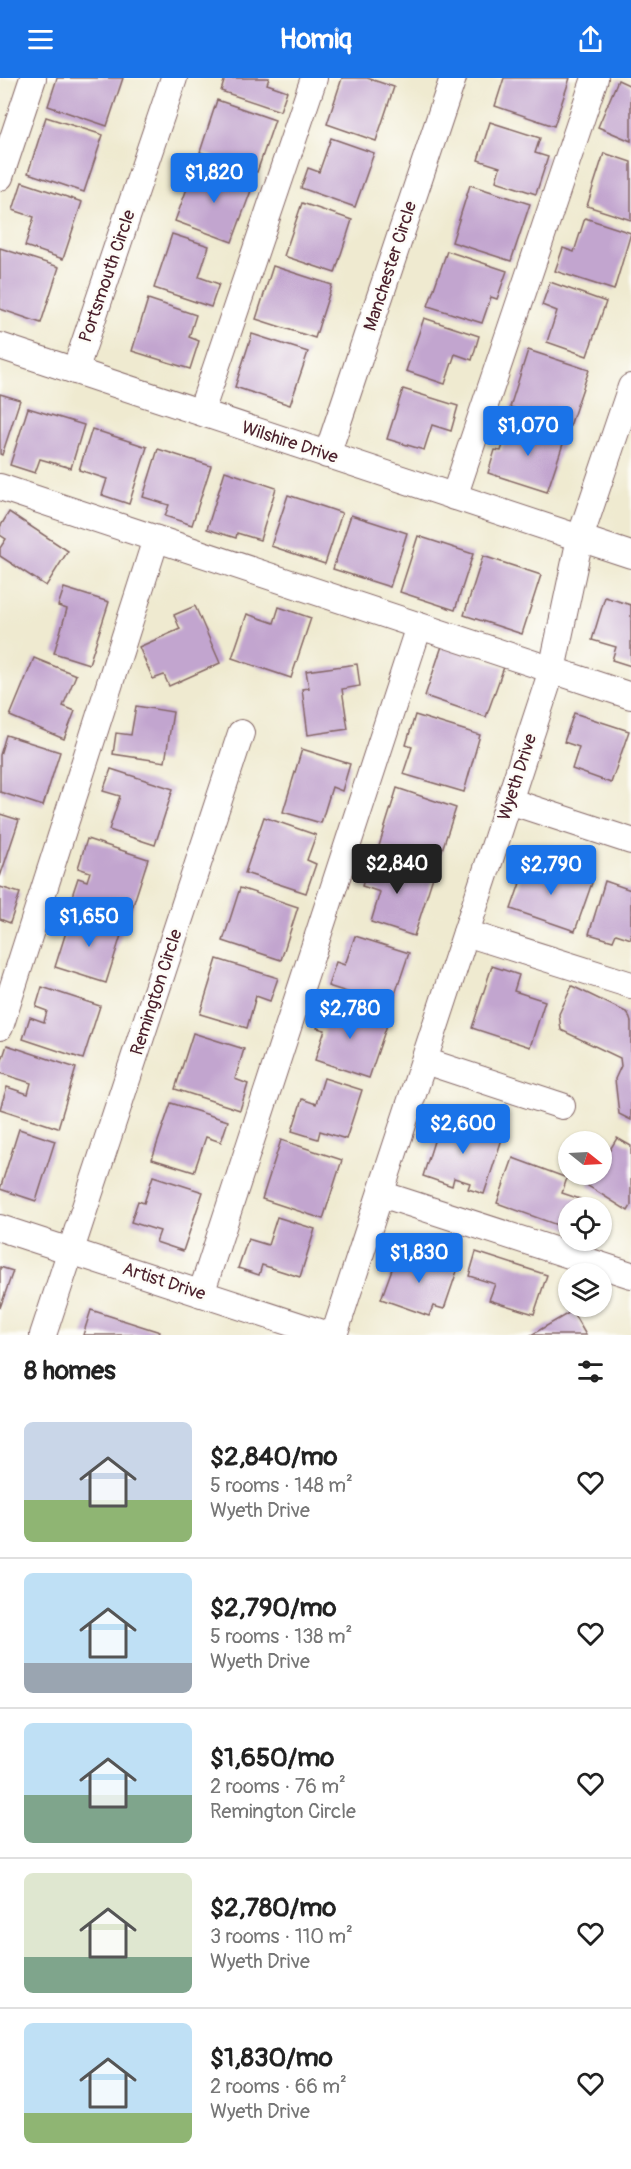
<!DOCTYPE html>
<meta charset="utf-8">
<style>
body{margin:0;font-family:Pangolin,sans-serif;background:#f2f2f2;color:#222;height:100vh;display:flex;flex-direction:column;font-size:22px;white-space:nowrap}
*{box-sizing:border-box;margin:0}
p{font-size:20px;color:#767676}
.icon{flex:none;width:33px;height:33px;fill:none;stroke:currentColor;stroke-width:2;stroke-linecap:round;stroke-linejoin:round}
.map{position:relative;height:1257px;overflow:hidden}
.side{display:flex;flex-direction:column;background:#fff;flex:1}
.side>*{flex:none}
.needle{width:39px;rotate:108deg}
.tools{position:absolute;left:558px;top:1053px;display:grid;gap:12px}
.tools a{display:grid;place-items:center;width:54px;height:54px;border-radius:50%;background:#fff;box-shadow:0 2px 4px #0004;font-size:30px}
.price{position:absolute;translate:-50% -51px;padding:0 14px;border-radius:6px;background:#1a73e8;color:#fff;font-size:20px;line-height:39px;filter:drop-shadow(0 2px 3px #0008)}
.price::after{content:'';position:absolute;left:50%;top:36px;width:18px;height:14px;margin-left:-9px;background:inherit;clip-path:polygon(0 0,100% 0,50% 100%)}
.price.selected{background:#222;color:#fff}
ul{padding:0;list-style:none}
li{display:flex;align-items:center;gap:18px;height:150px;padding:0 24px}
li+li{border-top:2px solid #e0e0e0}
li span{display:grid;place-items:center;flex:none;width:168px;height:120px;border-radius:9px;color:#555}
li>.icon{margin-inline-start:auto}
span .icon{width:72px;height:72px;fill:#fffc;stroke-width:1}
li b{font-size:26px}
h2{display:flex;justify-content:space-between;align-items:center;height:72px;padding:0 24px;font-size:26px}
header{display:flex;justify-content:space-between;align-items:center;height:78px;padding:0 24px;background:#1a73e8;color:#fff;font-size:27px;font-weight:700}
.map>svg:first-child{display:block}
.building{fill:#c2a5cf}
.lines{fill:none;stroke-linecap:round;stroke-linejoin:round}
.minor-casing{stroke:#846665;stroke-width:28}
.minor{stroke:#fff;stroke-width:26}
.labels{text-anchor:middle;stroke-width:5;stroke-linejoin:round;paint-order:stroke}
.street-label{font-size:18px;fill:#4a1f2b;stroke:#fdfcf7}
</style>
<header><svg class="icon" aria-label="menu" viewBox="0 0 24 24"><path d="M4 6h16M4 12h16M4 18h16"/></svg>Homiq<svg class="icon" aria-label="share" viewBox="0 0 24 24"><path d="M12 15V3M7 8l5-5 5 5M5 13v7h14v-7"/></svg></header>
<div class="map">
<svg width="631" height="1257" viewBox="0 0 631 1257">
<rect width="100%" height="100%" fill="#fdfcf7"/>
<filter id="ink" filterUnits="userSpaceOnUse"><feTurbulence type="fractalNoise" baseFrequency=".0167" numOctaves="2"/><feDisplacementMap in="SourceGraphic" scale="12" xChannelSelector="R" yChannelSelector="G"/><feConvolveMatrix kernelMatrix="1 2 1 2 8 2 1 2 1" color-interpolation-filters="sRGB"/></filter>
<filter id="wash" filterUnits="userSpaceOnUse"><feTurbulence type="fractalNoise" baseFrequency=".008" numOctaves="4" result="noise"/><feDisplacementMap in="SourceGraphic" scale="24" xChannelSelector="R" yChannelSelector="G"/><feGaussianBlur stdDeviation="1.35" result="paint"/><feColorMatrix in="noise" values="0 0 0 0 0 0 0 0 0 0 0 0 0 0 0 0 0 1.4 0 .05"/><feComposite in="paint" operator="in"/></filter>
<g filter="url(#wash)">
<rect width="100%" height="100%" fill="#efead0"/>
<g id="blocks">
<g class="building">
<path d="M57 0H123L107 48 48 28Z"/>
<path d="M225 0H269L267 6 287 13 280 33 221 13Z"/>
<path d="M342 0H367L394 9 376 63 327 46Z"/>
<path d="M504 0H570L554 48 495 28Z"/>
<path d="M618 2 631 8V63L598 49Z"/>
<path d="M217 22 275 42 257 94 200 74Z"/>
<path d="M46 39 103 57 84 114 28 95Z"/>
<path d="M490 44 540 60 535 75 548 79 536 116 496 103 500 89 478 82Z"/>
<path d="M331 60 374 75 355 129 301 110 308 90 319 94Z"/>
<path d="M604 75 631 84V142L587 128Z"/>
<path d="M195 89 252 110 232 164 175 143Z"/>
<path d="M22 104 82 124 63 181 25 168 34 139 13 132Z"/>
<path d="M470 107 530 126 511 183 452 164Z"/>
<path d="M302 125 352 142 335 195 284 178Z"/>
<path d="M585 140 631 155 614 212 555 193 563 170 574 174Z"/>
<path d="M172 156 209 168 199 199 219 206 211 229 154 210Z"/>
<path d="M0 170 59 189 41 245 0 231Z"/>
<path d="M447 173 507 193 497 221 491 219 482 245 428 228Z"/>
<path d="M273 188 332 207 315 260 256 241Z"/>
<path d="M550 204 606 224 587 278 547 264 557 233 542 227Z"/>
<path d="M148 221 196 237 189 259 199 263 190 291 132 273Z"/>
<path d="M424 240 479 258 472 282 455 276 445 306 406 293Z"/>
<path d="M252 256 308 274 290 327 235 309Z"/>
<path d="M528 272 589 292 570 348 510 329Z"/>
<path d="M403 311 458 328 451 353 432 347 424 372 387 361Z"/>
<path d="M0 316 20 322 2 377 0 376Z"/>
<path d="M28 330 84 347 71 390 40 381 35 395 10 387Z"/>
<path d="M511 343 565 360 547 414 488 395 495 372 501 373Z"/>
<path d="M92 351 147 369 129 426 102 417 107 401 79 392Z"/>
<path d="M158 371 211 388 192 447 165 438 169 427 143 419Z"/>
<path d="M225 393 276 410 260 462 237 455 236 460 207 451Z"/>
<path d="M288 417 342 435 325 486 271 468Z"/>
<path d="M9 434 68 473 46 508 0 478V470L6 461 0 457V449Z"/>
<path d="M351 437 407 455 390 509 333 491Z"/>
<path d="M418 458 473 476 455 532 400 514Z"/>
<path d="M483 478 541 497 522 556 464 537Z"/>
<path d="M64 510 109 524 89 586 54 575 67 531 58 528Z"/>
<path d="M605 519 631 527V588L612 582 616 569 592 562Z"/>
<path d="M195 528 220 585 169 608 164 597 153 601 139 569 180 551 174 537Z"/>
<path d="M279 529 311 540 291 600 232 580 247 536 274 545Z"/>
<path d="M442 568 504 589 486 639 425 618Z"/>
<path d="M34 580 76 597 63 628 75 633 64 661 10 638Z"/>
<path d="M357 586 360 608 342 611 348 651 308 657 302 611 309 610 306 593Z"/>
<path d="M136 628 173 634 165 684 113 676 116 655 131 657Z"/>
<path d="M574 635 629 653 611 705 572 691 579 669 564 664Z"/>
<path d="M415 637 480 657 464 714 403 696 412 669 406 667Z"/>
<path d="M6 657 60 674 43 728 0 714V677Z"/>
<path d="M302 671 350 686 342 713 332 709 321 745 283 734Z"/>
<path d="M111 691 173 711 155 767 109 752 120 718 103 713Z"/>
<path d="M397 710 456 730 437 787 379 768Z"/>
<path d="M0 736 19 742 0 799Z"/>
<path d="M264 739 316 757 307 782 316 786 306 815 245 795Z"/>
<path d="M87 761 148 781 129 840 71 821 78 800 87 803 90 794 78 790Z"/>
<path d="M371 779 433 799 414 858 371 844 380 814 362 808Z"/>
<path d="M528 782 592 805 575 853 511 831Z"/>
<path d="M605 803 631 812V861L616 856 613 863 589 856Z"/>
<path d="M0 809 20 815 10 845 0 841Z"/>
<path d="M240 810 298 829 281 882 223 863Z"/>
<path d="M72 835 123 851 106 905 55 889Z"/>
<path d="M355 858 409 875 391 928 328 908 336 884 345 887Z"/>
<path d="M217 881 278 900 270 923 256 918 247 950 200 936Z"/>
<path d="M492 888 519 897 514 913 545 923 530 969 472 950Z"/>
<path d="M572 908 628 935 631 944V1042L619 1036 615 1001 621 988 620 980 561 952 559 936Z"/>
<path d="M42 909 100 928 83 981 23 961 30 939 44 944 47 933 36 929Z"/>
<path d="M326 924 388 944 369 1000 315 982 325 952 317 950Z"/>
<path d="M193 955 244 971 235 1001 248 1006 240 1032 175 1011Z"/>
<path d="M7 967 76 990 58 1050 0 1031 7 1009 28 1016 31 1005 0 995V988Z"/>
<path d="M324 1000 362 1012 346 1061 320 1053 318 1061 292 1053 302 1021 316 1026Z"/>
<path d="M171 1025 228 1043 221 1064 206 1059 194 1094 152 1081Z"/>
<path d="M442 1038 503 1058 484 1116 468 1111 470 1105 454 1100 452 1108 423 1098Z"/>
<path d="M19 1051 55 1063 36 1123 0 1111Z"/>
<path d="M617 1060 631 1068V1128L628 1133 588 1108 594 1096H602V1085Z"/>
<path d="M281 1062 342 1082 323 1141 262 1121Z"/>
<path d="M513 1080 567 1100 562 1115 580 1121 577 1130H568V1151L497 1125Z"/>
<path d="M153 1098 203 1114 183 1173 156 1164 160 1153 131 1144 138 1123 144 1125Z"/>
<path d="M277 1139 315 1151 300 1199 262 1187 259 1197 238 1190 248 1161 268 1167Z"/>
<path d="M399 1172 457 1193 444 1231 433 1228 429 1238 381 1221Z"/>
<path d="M476 1174 547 1197 534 1236 489 1222 495 1206 469 1198Z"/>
<path d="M0 1189 13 1193 0 1230Z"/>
<path d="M91 1232 160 1254 159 1257H83Z"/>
<path d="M572 1233 586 1257H531Z"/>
</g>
</g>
</g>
<g filter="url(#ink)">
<use href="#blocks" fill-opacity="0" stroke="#846665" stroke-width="1.5"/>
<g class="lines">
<defs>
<g id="minor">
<path d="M0 99 33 0"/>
<path d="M0 268 631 477"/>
<path d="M75 293 174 0"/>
<path d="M201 334 314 0"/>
<path d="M327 377 453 0"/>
<path d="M0 409 631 618"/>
<path d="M454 419 595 0"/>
<path d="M509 723 631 763"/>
<path d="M466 855 631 907"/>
<path d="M0 949 156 461"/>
<path d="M425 983 562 1028"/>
<path d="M381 1116 631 1197"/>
<path d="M0 1150 328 1257"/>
<path d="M201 1216 419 548"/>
<path d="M43 1257 241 655"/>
<path d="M334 1257 552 592 580 460 631 309"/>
</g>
</defs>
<use href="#minor" class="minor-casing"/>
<use href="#minor" class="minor"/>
</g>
</g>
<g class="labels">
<g class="street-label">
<text transform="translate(390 188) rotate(-72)" y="6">Manchester Circle</text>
<text transform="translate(107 198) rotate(-71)" y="6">Portsmouth Circle</text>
<text transform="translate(290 364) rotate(18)" y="6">Wilshire Drive</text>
<text transform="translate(517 699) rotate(-72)" y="6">Wyeth Drive</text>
<text transform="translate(156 914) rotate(-72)" y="6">Remington Circle</text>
<text transform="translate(164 1203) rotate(18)" y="6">Artist Drive</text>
</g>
</g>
</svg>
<div class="tools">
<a><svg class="needle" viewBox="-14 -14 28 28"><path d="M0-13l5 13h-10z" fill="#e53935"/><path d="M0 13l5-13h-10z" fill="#767676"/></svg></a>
<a><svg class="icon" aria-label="locate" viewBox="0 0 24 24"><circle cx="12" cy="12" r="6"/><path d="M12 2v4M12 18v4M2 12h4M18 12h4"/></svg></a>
<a><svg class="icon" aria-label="layers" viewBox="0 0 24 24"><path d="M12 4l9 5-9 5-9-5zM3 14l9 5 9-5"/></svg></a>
</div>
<b class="price" style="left:214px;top:126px">$1,820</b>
<b class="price" style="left:528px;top:379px">$1,070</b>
<b class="price selected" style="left:397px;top:817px">$2,840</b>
<b class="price" style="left:551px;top:818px">$2,790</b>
<b class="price" style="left:89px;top:870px">$1,650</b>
<b class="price" style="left:350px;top:962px">$2,780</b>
<b class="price" style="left:463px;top:1077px">$2,600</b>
<b class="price" style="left:419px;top:1206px">$1,830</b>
</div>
<section class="side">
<h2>8 homes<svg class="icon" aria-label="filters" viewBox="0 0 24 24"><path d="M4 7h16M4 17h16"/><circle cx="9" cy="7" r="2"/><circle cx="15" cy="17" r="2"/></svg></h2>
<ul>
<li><span style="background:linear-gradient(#c9d6e8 65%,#8fb573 0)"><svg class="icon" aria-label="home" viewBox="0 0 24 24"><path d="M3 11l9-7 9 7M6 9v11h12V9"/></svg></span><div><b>$2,840/mo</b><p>5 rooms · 148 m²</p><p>Wyeth Drive</p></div><svg class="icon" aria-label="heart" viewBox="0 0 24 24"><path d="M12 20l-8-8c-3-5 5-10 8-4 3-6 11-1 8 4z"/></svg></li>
<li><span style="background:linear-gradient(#bfe0f5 75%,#9aa5b1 0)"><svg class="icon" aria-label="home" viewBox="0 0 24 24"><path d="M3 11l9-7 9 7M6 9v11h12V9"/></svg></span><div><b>$2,790/mo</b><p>5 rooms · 138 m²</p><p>Wyeth Drive</p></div><svg class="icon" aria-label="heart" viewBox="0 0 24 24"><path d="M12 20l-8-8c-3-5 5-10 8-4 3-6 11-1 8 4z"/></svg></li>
<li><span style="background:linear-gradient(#bfe0f5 60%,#7fa58c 0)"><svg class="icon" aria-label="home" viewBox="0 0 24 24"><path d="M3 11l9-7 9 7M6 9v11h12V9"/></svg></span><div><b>$1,650/mo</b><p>2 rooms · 76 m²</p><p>Remington Circle</p></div><svg class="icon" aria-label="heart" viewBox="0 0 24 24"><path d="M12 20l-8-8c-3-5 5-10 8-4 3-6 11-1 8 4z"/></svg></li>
<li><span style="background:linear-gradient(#dfe7d0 70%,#7fa58c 0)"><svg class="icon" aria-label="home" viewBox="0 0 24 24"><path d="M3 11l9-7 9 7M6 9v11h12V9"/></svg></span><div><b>$2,780/mo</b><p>3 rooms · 110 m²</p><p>Wyeth Drive</p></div><svg class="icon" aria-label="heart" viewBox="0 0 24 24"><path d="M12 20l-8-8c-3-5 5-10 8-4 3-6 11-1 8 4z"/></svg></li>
<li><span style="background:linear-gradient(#bfe0f5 75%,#8fb573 0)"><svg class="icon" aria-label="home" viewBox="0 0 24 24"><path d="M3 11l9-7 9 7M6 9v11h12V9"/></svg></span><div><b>$1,830/mo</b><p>2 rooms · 66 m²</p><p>Wyeth Drive</p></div><svg class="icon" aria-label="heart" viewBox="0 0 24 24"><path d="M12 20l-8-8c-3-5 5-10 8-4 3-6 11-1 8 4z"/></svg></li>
</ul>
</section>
